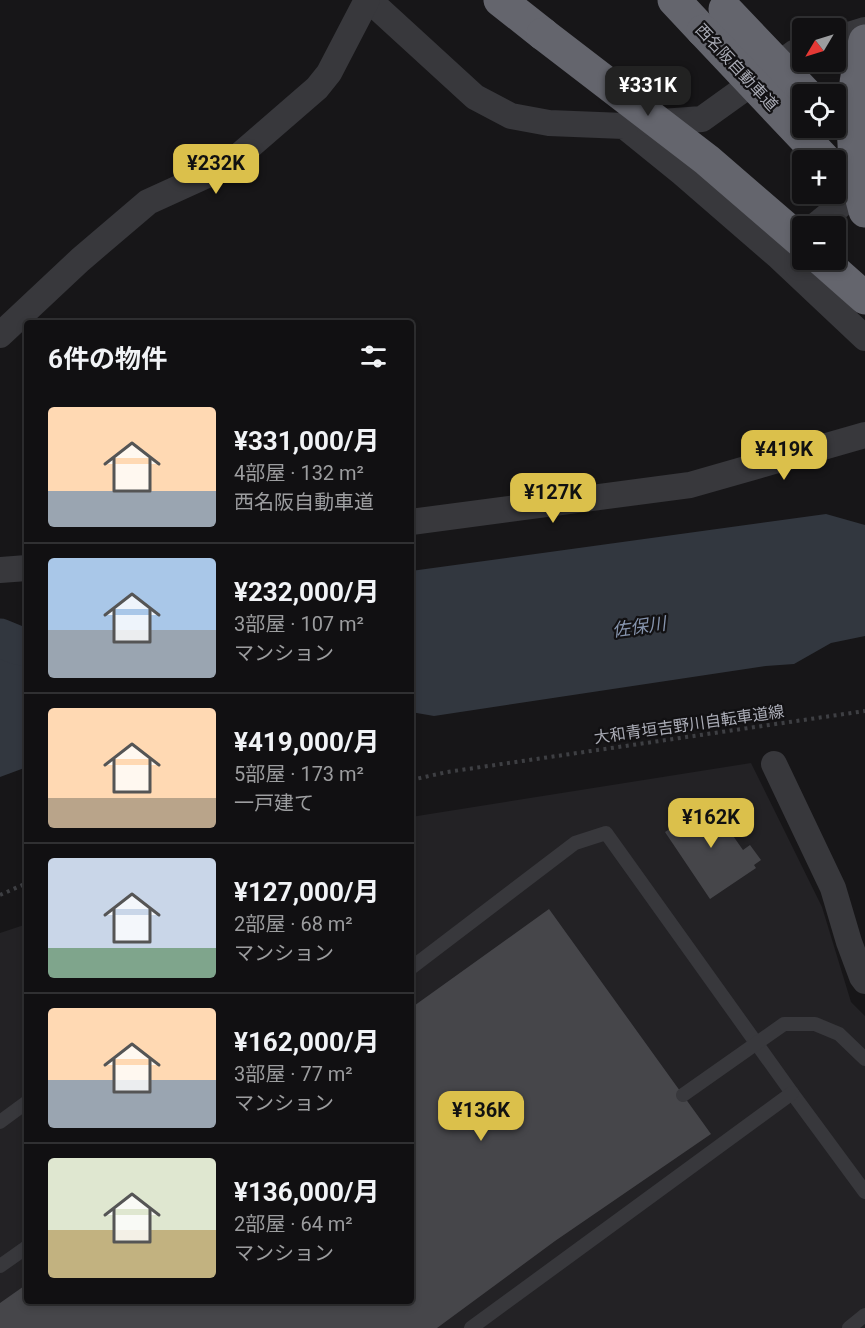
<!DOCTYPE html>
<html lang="ja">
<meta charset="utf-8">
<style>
body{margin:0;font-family:Roboto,"Noto Sans JP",sans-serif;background:#1a191b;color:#f1f3f6;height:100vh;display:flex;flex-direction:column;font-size:22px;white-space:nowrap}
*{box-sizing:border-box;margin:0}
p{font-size:20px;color:#9c9d9f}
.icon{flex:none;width:33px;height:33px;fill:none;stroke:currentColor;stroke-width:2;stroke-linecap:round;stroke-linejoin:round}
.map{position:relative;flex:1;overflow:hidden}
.drawer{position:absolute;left:24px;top:320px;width:390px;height:984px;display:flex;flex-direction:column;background:#111012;border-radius:6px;box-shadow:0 3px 9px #0003,0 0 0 2px #303032}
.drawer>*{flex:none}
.needle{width:39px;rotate:232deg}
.controls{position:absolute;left:792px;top:18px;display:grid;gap:12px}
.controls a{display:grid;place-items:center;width:54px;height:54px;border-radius:6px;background:#111012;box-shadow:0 3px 9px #0003,0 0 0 2px #303032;font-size:30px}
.price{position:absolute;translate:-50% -51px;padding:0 14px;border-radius:12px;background:#dbc04b;color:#111;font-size:20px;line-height:39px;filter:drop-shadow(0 2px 3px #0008)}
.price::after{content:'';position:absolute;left:50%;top:36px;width:18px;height:14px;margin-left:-9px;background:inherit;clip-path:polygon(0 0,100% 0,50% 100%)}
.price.selected{background:#222;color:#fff}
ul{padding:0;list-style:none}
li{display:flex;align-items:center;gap:18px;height:150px;padding:0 24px}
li+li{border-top:2px solid #303032}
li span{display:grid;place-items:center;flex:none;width:168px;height:120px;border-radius:6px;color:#555}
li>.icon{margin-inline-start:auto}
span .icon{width:72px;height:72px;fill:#fffc;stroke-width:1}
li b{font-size:26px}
h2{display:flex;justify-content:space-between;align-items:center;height:72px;padding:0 24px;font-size:26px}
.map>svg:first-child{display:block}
.built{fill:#232225}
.water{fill:#32373f}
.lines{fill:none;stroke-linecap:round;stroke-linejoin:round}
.river{stroke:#32373f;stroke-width:39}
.building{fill:#46464a}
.path{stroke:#3e3f43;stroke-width:4;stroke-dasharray:3 4.5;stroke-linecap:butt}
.lane{stroke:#38383c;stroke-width:14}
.street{stroke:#38383c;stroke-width:26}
.highway{stroke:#64656d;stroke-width:33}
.lane-bridge{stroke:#38383c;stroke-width:14}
.highway-bridge{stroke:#64656d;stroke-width:33}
.labels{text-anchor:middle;stroke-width:4.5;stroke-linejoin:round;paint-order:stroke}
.street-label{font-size:16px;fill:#aaacb6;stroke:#121113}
.water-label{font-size:18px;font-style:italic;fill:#8694ad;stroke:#121113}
</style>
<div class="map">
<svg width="865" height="1328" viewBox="0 0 865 1328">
<rect width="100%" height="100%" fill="#171618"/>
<path class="built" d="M751 763 822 907 851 1002 865 1016V1328H0V933L27 924V1300H411V817Z"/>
<g class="water">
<path d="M826 514 865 525V636L831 643 794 664 766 666 434 716 411 712V571Z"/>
<path d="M27 641V767L0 777V652Z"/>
</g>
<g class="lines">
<path class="river" d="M0 638 17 645 27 647"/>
</g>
<g class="building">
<path d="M707 799 743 850 750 845 761 860 754 865 756 868 710 899 665 832 674 826 672 823Z"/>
<path d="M549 909 711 1134 555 1241 437 1328H0V1303L27 1284V1300H411V1008Z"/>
</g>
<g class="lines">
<g class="path">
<path d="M411 780 447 772 865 711"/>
<path d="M0 895 27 883"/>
</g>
<g class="lane">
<path d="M411 968 575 843 606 833 792 1093 865 1192"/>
<path d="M0 1122 27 1102"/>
<path d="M0 1266 27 1247"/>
<path d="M471 1328 792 1093"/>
<path d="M849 1328 865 1315"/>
</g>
<g class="street">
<path d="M369 0 475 97 511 116 549 123 624 126 682 173 779 257 865 338"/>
<path d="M836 39 865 30"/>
<path d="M648 123 702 119 794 53 802 50"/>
<path d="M815 226 865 185"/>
<path d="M0 335 80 260 148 202 227 166 317 88 329 73 367 0"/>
<path d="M411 522 690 485 865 435"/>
<path d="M0 570 27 568"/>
<path d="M774 764 833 888 849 942 862 977 865 981"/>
</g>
<g class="highway">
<path d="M500 0 543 34"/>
<path d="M674 0 703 31"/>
<path d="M822 260 865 298"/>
</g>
<path class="lane-bridge" d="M683 1095 784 1024H815L839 1034 865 1059"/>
<g class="highway-bridge">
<path d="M725 9 806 94"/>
<path d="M703 31 825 160"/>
<path d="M543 34 707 160 802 242"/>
<path d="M865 41C852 84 851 131 857 175 858 187 862 199 865 211"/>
</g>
</g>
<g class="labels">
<g class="street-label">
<text transform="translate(737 67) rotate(47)" y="6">西名阪自動車道</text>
<text transform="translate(689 724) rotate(-8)" y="6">大和青垣吉野川自転車道線</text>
</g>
<g class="water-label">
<text transform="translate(639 627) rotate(-8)" y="6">佐保川</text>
</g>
</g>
</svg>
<div class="controls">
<a><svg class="needle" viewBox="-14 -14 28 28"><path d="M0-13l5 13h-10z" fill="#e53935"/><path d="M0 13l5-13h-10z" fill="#9c9d9f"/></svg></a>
<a><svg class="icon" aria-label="locate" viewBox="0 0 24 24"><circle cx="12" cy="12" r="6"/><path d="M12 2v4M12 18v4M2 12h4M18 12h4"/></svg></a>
<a>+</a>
<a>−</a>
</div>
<b class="price selected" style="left:648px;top:117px">¥331K</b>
<b class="price" style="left:216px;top:195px">¥232K</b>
<b class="price" style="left:784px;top:481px">¥419K</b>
<b class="price" style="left:553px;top:524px">¥127K</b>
<b class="price" style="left:711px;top:849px">¥162K</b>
<b class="price" style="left:481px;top:1142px">¥136K</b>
<section class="drawer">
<h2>6件の物件<svg class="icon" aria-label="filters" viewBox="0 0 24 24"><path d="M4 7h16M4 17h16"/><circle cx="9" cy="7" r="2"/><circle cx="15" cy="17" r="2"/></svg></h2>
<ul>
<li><span style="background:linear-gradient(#ffd9b3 70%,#9aa5b1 0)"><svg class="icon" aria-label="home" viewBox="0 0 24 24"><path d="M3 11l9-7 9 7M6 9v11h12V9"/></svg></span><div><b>¥331,000/月</b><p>4部屋 · 132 m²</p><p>西名阪自動車道</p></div></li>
<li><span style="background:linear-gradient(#a9c7e8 60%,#9aa5b1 0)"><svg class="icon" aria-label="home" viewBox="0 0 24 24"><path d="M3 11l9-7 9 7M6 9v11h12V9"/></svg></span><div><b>¥232,000/月</b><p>3部屋 · 107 m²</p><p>マンション</p></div></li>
<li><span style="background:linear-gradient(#ffd9b3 75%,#b9a48a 0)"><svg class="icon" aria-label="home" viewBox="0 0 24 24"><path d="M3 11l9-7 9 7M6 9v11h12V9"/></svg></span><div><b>¥419,000/月</b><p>5部屋 · 173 m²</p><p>一戸建て</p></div></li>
<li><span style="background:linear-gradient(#c9d6e8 75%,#7fa58c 0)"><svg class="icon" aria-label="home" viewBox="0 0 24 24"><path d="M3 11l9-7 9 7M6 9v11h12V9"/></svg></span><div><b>¥127,000/月</b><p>2部屋 · 68 m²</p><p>マンション</p></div></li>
<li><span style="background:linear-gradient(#ffd9b3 60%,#9aa5b1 0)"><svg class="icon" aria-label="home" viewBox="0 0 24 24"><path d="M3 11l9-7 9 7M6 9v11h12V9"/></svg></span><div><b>¥162,000/月</b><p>3部屋 · 77 m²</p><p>マンション</p></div></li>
<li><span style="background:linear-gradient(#dfe7d0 60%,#c2b280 0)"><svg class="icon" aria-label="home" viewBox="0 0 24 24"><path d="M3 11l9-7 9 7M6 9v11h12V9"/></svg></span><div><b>¥136,000/月</b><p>2部屋 · 64 m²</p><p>マンション</p></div></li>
</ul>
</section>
</div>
